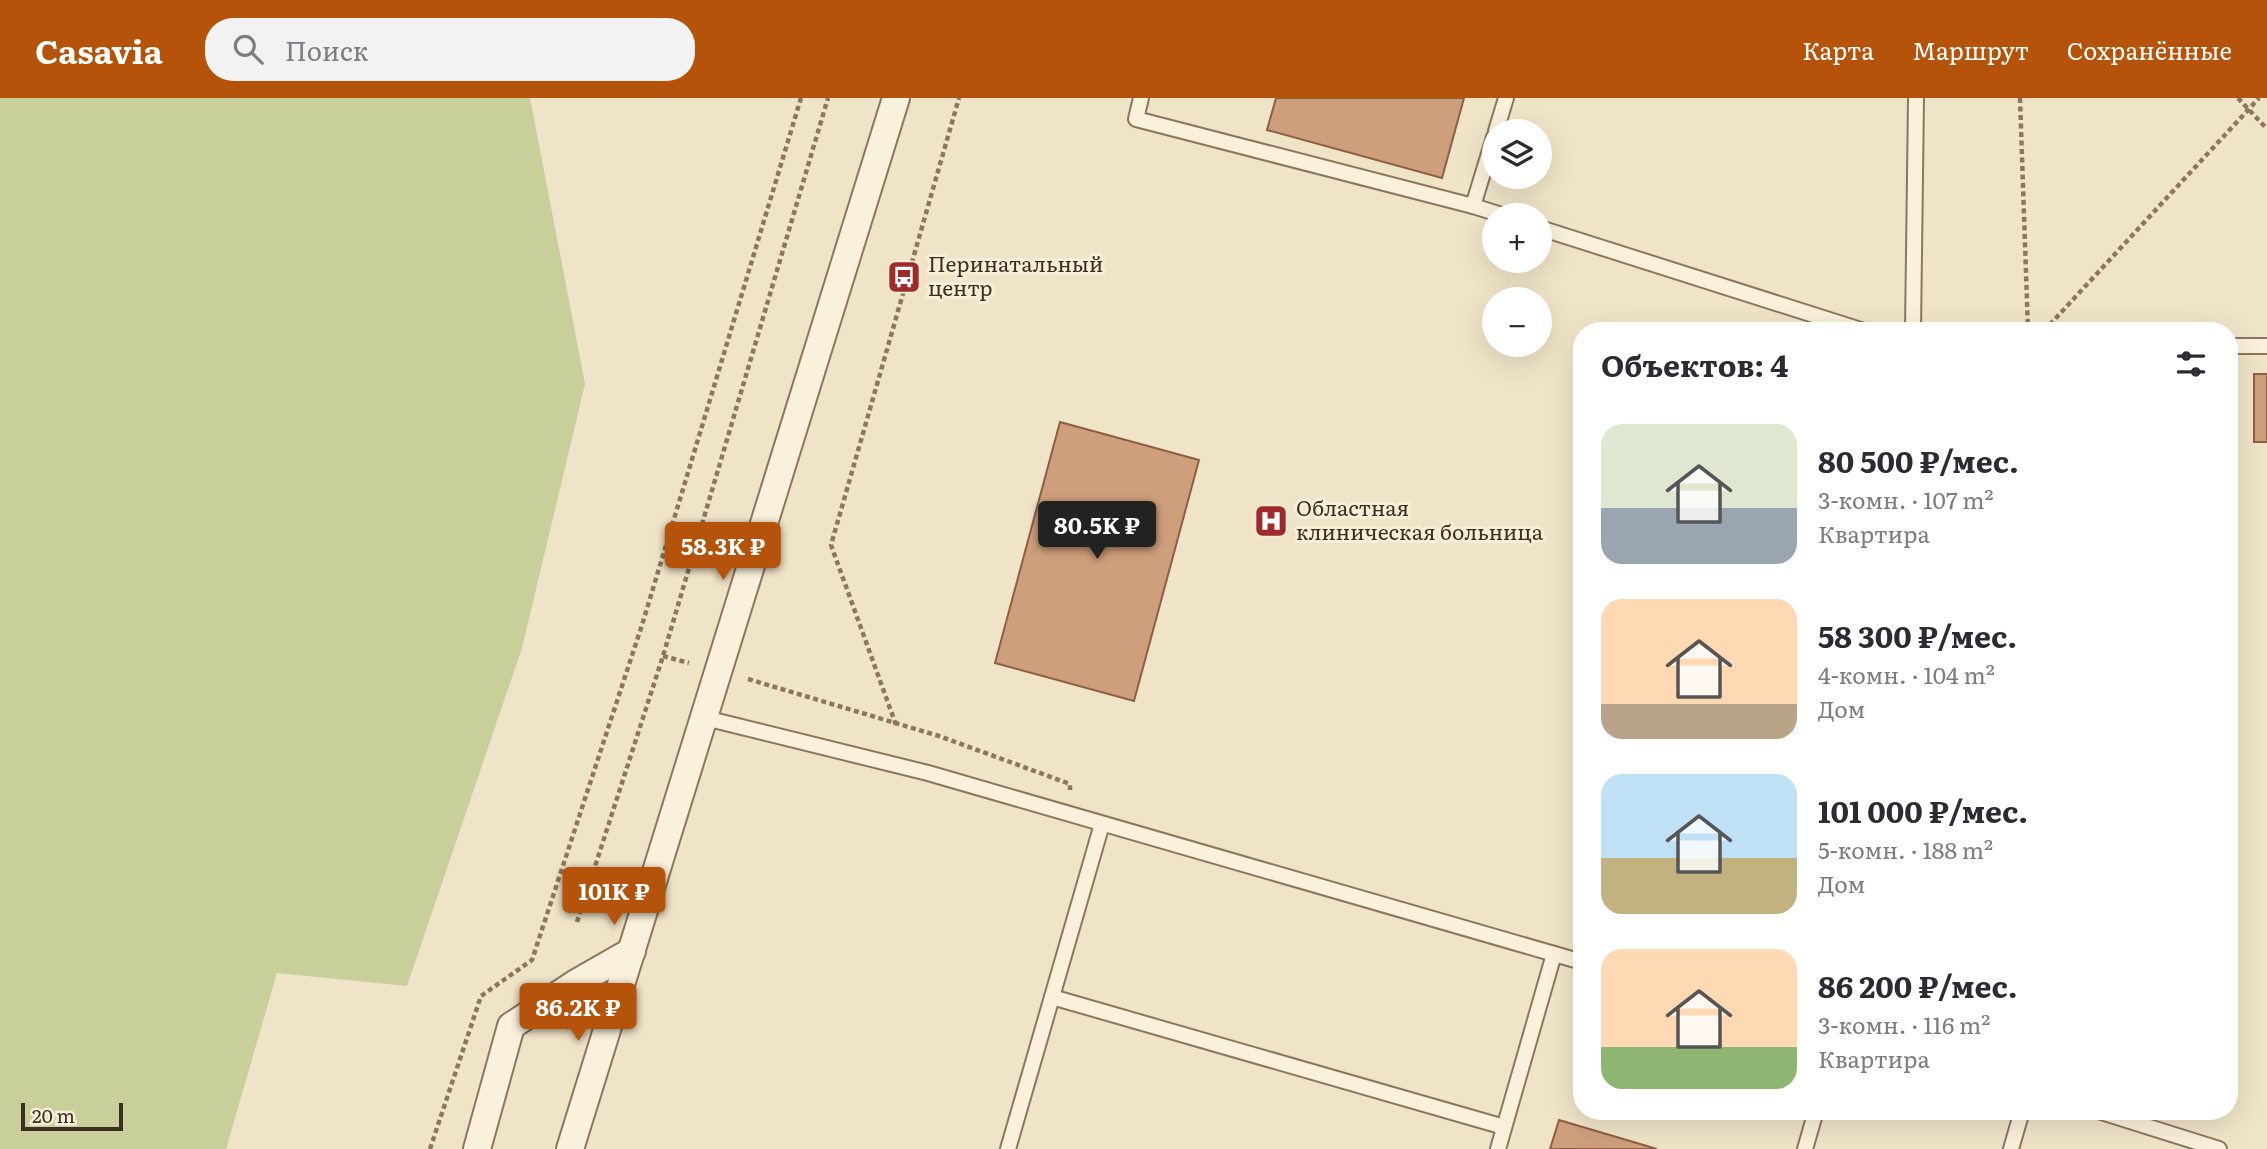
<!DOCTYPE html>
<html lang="ru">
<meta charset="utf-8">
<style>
body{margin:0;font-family:Literata,serif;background:#f2f2f3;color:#2b2b33;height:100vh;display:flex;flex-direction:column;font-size:26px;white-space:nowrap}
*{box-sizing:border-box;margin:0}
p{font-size:23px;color:#7c7c81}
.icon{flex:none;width:38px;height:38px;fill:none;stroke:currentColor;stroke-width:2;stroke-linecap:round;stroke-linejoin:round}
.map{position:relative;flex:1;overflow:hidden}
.panel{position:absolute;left:1573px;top:224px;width:665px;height:798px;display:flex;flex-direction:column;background:#fff;border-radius:28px;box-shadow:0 7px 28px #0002}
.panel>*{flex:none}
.tools{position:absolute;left:1482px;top:21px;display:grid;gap:14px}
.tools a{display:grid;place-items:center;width:70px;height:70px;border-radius:50%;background:#fff;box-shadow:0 7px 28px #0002;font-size:35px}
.scale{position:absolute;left:21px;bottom:18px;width:102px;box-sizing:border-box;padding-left:7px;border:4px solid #3d2e20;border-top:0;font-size:19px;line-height:24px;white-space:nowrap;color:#3d2e20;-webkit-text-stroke:5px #f7eed8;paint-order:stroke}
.price{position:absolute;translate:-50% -60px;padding:0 16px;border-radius:7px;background:#b45309;color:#fff;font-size:23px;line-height:46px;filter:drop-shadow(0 2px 4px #0008)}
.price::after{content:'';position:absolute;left:50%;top:42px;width:21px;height:16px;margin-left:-10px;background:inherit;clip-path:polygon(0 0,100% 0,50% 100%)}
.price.current{background:#222;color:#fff}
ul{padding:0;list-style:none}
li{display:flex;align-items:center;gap:21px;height:175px;padding:0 28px}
li span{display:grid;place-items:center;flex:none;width:196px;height:140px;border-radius:21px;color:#555}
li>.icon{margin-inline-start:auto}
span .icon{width:84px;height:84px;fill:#fffc;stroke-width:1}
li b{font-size:30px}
h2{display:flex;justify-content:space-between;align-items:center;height:84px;padding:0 28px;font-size:30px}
header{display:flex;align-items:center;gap:42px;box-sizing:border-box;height:98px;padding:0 35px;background:#b45309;color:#fff}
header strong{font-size:33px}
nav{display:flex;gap:38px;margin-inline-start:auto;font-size:24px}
.search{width:490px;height:63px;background:#f2f2f3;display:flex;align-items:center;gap:18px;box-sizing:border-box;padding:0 24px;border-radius:28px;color:#7c7c81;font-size:26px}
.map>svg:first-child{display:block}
.green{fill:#c9cf9b}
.building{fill:#cf9f7d;stroke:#8d5f41;stroke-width:2}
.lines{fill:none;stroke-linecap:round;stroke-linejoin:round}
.lane-casing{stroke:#8d765c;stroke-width:18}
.street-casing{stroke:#8d765c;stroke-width:30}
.path{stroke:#8d765c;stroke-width:4.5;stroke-dasharray:5 3.5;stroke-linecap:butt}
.lane{stroke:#faf1dc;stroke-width:14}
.street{stroke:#faf1dc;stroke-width:26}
.labels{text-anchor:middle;stroke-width:6;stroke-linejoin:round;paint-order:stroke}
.poi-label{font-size:21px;fill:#3d2e20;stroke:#f7eed8;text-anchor:start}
</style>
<header>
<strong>Casavia</strong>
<div class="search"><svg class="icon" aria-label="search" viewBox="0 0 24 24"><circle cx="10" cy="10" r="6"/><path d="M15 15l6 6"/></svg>Поиск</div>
<nav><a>Карта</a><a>Маршрут</a><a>Сохранённые</a></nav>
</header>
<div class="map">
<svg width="2267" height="1051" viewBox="0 0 2267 1051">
<rect width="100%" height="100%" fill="#f0e4c8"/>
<path class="green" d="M0 0H530L585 286 522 550 407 888 277 875 226 1051H0Z"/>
<g class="building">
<path d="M1276 0H1464L1442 80 1267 32Z"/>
<rect x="2254" y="276" width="13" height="68"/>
<path d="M1060 324 1199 362 1134 603 995 565Z"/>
<path d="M1559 1022 1657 1051H1550Z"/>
</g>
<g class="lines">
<defs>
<g id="lane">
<path d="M1141 0 1136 21 1473 108"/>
<path d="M1496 33 1506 0"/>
<path d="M1494 39 1473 108 1502 117"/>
<path d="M1540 130 1864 233"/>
<path d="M1913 233 1916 0"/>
<path d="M2230 248H2267"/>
<path d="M705 620 928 675 1582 864"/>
<path d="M1052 899 1504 1029"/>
<path d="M2098 1013 2219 1051"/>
<path d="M1008 1051 1102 726"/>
<path d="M1498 1051 1554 856"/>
<path d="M1805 1051 1816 1013"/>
<path d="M2011 1051 2022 1013"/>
</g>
<g id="street">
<path d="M477 1051 511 928 576 885 632 853"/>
<path d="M570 1051 896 0"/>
</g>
</defs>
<use href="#lane" class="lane-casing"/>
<use href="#street" class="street-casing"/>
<g class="path">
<path d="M2020 0 2028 233"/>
<path d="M2238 0 2267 31"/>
<path d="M2044 233 2259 0"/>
<path d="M663 558 689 565"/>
<path d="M748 581 939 638 1070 686V692"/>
<path d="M896 627 831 447 959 0"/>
<path d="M577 824 663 558 828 0"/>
<path d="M430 1051 481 898 532 862 642 527 801 0"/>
</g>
<use href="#lane" class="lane"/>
<use href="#street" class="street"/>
</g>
<defs>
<symbol id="bus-square" viewBox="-11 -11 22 22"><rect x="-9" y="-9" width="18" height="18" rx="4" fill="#9e2a2b" stroke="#f7eed8"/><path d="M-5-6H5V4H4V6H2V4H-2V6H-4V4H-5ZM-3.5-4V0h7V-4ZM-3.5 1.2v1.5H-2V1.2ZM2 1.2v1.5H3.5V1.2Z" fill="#fff"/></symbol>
<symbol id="hospital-square" viewBox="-11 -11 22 22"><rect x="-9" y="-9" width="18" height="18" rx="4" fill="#9e2a2b" stroke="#f7eed8"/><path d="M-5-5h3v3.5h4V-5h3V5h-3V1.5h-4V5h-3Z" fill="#fff"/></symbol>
</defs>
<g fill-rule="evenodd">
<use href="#bus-square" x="885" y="160" width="38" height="38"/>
<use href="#hospital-square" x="1252" y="404" width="38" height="38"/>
</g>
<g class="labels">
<g class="poi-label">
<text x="928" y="174">Перинатальный<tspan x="928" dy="24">центр</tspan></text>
<text x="1296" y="418">Областная<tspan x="1296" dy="24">клиническая больница</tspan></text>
</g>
</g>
</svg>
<div class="tools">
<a><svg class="icon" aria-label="layers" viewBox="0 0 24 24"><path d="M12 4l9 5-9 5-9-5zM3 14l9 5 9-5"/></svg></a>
<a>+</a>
<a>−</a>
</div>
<div class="scale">20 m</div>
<b class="price current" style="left:1097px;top:463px">80.5K ₽</b>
<b class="price" style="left:723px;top:484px">58.3K ₽</b>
<b class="price" style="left:614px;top:829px">101K ₽</b>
<b class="price" style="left:578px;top:945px">86.2K ₽</b>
<section class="panel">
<h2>Объектов: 4<svg class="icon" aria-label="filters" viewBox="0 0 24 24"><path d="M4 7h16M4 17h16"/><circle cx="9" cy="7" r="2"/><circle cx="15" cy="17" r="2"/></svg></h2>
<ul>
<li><span style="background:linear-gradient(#dfe7d0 60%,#9aa5b1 0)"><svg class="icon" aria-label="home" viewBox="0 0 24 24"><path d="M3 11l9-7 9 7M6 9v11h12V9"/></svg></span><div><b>80 500 ₽/мес.</b><p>3-комн. · 107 m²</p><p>Квартира</p></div></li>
<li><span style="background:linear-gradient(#ffd9b3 75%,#b9a48a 0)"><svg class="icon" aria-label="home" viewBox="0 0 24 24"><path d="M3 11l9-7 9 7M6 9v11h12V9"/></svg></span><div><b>58 300 ₽/мес.</b><p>4-комн. · 104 m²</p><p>Дом</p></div></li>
<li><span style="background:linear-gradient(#bfe0f5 60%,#c2b280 0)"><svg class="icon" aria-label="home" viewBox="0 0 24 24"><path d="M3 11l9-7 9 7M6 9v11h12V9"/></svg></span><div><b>101 000 ₽/мес.</b><p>5-комн. · 188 m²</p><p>Дом</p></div></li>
<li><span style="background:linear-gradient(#ffd9b3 70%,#8fb573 0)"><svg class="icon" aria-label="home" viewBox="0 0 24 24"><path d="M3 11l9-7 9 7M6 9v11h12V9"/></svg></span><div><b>86 200 ₽/мес.</b><p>3-комн. · 116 m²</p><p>Квартира</p></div></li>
</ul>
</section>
</div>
